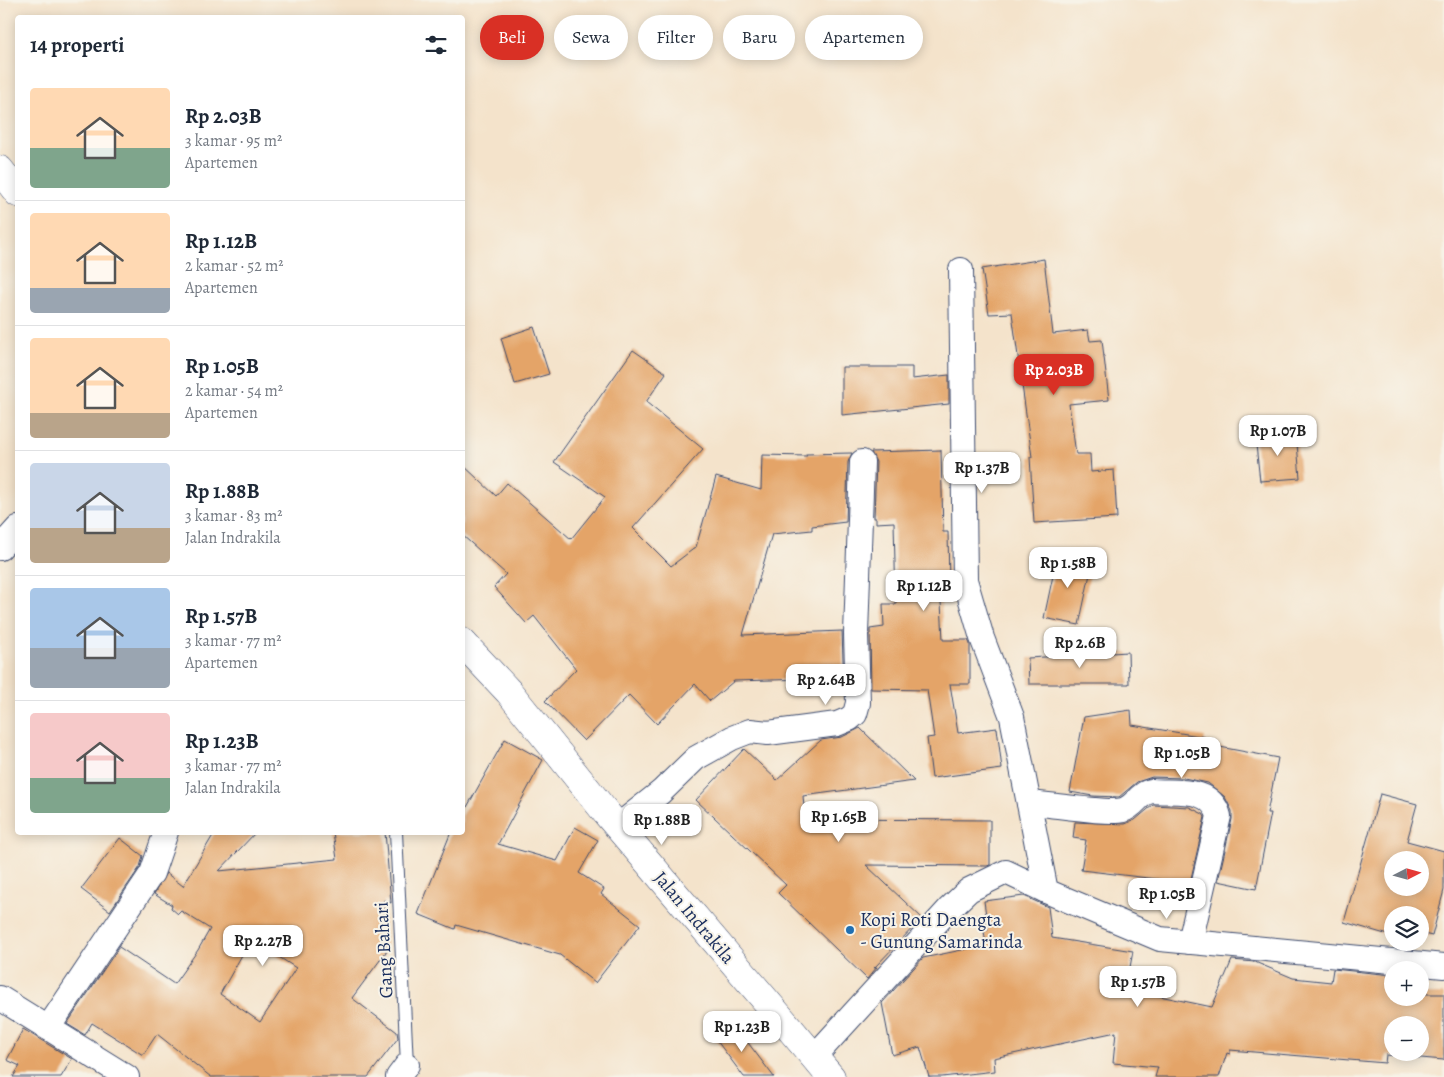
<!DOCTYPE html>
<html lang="id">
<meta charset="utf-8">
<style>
body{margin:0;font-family:Alegreya,serif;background:#f2f2f3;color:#1f2937;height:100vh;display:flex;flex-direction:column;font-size:19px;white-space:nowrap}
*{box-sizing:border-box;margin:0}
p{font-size:16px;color:#747a83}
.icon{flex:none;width:28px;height:28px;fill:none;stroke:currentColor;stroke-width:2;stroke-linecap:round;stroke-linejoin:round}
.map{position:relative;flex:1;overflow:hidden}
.side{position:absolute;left:15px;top:15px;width:450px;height:820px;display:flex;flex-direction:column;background:#fff;border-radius:5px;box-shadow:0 2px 12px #0003}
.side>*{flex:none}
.top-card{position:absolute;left:480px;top:15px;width:475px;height:45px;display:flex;gap:10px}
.needle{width:32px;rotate:84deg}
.buttons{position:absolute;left:1384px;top:851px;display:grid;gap:10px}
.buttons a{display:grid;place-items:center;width:45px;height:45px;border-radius:50%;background:#fff;box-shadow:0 2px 12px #0003;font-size:25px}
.price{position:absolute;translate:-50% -42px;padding:0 11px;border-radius:10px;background:#fff;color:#222;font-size:16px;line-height:32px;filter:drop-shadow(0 1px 2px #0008)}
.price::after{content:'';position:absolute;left:50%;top:30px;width:15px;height:11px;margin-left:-8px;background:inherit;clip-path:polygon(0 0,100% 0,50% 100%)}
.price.current{background:#d93025;color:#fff}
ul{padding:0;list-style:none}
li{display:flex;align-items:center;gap:15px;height:125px;padding:0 15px}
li+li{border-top:1px solid #e0e1e3}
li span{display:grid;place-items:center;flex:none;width:140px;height:100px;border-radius:5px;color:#555}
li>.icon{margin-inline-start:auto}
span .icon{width:60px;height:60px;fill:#fffc;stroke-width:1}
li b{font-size:21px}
h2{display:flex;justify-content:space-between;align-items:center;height:60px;padding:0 15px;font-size:21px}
.tag{padding:0 18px;border-radius:22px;background:#fff;box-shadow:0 2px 12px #0003;font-size:18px;line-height:45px}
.tag.current{background:#d93025;color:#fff}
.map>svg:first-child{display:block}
.building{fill:#e4a468;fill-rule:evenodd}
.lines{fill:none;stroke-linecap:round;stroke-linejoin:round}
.lane-casing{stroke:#3c4a6e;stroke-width:14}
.street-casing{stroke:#3c4a6e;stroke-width:26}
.secondary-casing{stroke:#3c4a6e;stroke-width:29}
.lane{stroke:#fff;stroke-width:12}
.street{stroke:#fff;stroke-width:24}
.secondary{stroke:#fff;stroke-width:28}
.poi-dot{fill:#1f6fb2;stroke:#f7f3e8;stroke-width:2}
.labels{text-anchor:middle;stroke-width:4;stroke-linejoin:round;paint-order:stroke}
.street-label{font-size:19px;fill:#1b2f5e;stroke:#f7f3e8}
.poi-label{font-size:19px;fill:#1b2f5e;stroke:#f7f3e8;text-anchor:start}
</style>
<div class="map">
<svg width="1444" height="1077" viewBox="0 0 1444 1077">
<rect width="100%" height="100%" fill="#f7f3e8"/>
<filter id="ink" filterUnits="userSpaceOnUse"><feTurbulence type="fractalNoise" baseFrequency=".02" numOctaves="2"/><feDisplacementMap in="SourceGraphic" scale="10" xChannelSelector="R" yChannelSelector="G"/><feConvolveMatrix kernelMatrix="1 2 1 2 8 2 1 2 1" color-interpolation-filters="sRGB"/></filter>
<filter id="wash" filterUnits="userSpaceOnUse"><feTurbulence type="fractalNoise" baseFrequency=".0096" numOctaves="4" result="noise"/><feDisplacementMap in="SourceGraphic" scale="20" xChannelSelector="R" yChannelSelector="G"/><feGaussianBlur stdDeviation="1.12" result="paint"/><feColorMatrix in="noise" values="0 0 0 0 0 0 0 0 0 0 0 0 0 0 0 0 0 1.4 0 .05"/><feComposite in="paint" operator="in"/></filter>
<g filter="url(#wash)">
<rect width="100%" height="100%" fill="#f4e3cb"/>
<g id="blocks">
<g class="building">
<path d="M1044 259 1053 334 1088 330 1090 341 1102 340 1109 400 1069 404 1076 454H1090L1091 472 1114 470 1117 518 1034 523 1030 457H1032L1012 313 989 314 982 269Z"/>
<path d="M534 327 549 374 515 384 501 338Z"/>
<path d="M633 350 666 373 646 402 703 449 633 528 671 566 696 547 716 477 761 490 762 455 807 456 806 454 852 453 848 462 846 522 812 526V530L772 534 743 635 842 631 844 689H810L809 679 734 681 710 701 695 684 657 724 629 695 584 741 545 701 576 669 534 616 526 623 494 587 506 574 462 535V464L496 496 507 483 571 539 605 497 554 462Z"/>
<path d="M842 367H912V379L949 375V404L842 415Z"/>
<path d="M1296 432 1300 478 1260 481 1255 436Z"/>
<path d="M941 450 943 532H948L949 583H940L943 640H968L970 644V684H950L958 733 997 728 1002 769 932 778 927 738 934 737 927 690 871 689 870 629 884 627 883 604H896L894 522 876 523V518H874L876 462 871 452Z"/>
<path d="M1058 552 1093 560 1079 625 1044 618Z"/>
<path d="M1128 652 1129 684H1029L1028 658Z"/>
<path d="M1131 710 1132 725 1205 737 1204 744 1278 758 1267 813H1271L1256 889 1218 881 1232 819V811L1225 797 1208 783 1184 778 1152 777 1137 782 1119 797 1093 796 1070 792 1084 717Z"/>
<path d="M860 728 914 781 803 796 805 819 990 820V865L987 866 866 865 922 918 874 968 877 967 867 979 778 893 786 885 696 800 744 749 777 780 821 740 842 737Z"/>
<path d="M505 739 543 760 498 844 557 861 575 827 598 840 579 873 604 889 601 894 640 925 595 983 560 955 456 925 455 929 418 914 451 832H462V816Z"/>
<path d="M1380 794 1417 804 1407 841 1444 851V890L1432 936 1420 933V915H1392V936L1344 922ZM1392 860H1420V888H1392Z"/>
<path d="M1153 805 1189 807 1203 814 1205 817 1190 883 1081 870 1086 840 1073 838 1075 822 1125 824 1135 820Z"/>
<path d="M215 832H256L219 871 337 859 333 832H385L391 903 384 900 386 952 352 998 397 1032 398 1038 368 1077H211L157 1034 143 1055 92 1023 85 1035 67 1024 119 947 174 984 198 950 210 929 181 911 178 914 171 908 172 905 154 894 166 873 183 886ZM251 939 296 968 260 1022 220 994Z"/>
<path d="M120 838 143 856 140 867 110 911 81 889Z"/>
<path d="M1024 896 1048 907 1052 938 1133 951 1126 989 1212 1007 1232 960 1255 962 1293 978 1331 982 1333 969 1392 975V998H1420V994H1444V1060L1386 1055 1385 1063 1230 1050V1054L1227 1053 1219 1077H1155L1158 1067 1113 1063 1116 1032 994 1058 995 1071 942 1077H929L920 1047 892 1055 882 1003 923 958 986 945 984 931 988 930 984 901ZM1392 1025H1420V1052H1392Z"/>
<path d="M733 1023 774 1077H744L714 1037Z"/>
<path d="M23 1029 72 1059 61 1077H13L20 1066 7 1060Z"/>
</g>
</g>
</g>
<g filter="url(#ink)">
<use href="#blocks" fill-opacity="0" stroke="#3c4a6e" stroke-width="1"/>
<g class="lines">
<defs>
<path id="lane" d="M396 832 407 1065"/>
<g id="street">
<path d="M961 270 965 580 982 638 1012 717 1046 891 1160 939 1444 966"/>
<path d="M0 548 18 528"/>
<path d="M1029 803C1049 804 1107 814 1123 810 1136 806 1138 793 1152 791 1177 793 1211 786 1219 816L1190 942"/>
<path d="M618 826 661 792 696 758 732 738 750 731 768 733 837 724 849 719 855 714 858 703 856 634 862 462"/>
<path d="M0 998 127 1077"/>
<path d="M48 1028 152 873 166 832"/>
<path d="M814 1057 949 909 969 890 1006 872 1046 891"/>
<path d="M398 1077 407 1065"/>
</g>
<g id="secondary">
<path d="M0 170 18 193"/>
<path d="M462 642 509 692 607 814 831 1077"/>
</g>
</defs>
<use href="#lane" class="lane-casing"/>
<use href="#street" class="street-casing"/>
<use href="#secondary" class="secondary-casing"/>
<use href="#lane" class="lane"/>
<use href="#street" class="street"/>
<use href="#secondary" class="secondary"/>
</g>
</g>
<circle class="poi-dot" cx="850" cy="930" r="5"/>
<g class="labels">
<g class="street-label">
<text transform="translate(695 917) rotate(50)" y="7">Jalan Indrakila</text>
<text transform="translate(383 950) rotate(-93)" y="7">Gang Bahari</text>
</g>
<g class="poi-label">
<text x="860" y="926">Kopi Roti Daengta<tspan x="860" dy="22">- Gunung Samarinda</tspan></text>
</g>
</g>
</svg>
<div class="buttons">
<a><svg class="needle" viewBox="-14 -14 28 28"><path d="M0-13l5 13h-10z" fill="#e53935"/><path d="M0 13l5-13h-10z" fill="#747a83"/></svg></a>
<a><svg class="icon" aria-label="layers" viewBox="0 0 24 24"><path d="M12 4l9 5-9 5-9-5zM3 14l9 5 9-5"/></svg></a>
<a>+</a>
<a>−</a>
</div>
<b class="price current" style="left:1054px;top:396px">Rp 2.03B</b>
<b class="price" style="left:1278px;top:457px">Rp 1.07B</b>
<b class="price" style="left:982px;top:494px">Rp 1.37B</b>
<b class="price" style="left:1068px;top:589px">Rp 1.58B</b>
<b class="price" style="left:924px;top:612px">Rp 1.12B</b>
<b class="price" style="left:1080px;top:669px">Rp 2.6B</b>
<b class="price" style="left:826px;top:706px">Rp 2.64B</b>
<b class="price" style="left:1182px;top:779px">Rp 1.05B</b>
<b class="price" style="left:839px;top:843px">Rp 1.65B</b>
<b class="price" style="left:662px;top:846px">Rp 1.88B</b>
<b class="price" style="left:1167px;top:920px">Rp 1.05B</b>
<b class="price" style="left:263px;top:967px">Rp 2.27B</b>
<b class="price" style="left:1138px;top:1008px">Rp 1.57B</b>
<b class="price" style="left:742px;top:1053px">Rp 1.23B</b>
<div class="top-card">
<a class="tag current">Beli</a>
<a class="tag">Sewa</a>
<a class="tag">Filter</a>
<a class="tag">Baru</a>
<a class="tag">Apartemen</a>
</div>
<section class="side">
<h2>14 properti<svg class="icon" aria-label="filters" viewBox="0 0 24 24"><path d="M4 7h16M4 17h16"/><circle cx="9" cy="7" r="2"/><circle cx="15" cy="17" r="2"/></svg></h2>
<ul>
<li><span style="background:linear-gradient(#ffd9b3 60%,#7fa58c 0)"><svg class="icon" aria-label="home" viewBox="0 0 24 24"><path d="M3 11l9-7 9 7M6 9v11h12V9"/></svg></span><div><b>Rp 2.03B</b><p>3 kamar · 95 m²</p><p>Apartemen</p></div></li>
<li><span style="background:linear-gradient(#ffd9b3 75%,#9aa5b1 0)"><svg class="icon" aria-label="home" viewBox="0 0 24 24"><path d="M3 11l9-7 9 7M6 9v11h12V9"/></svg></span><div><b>Rp 1.12B</b><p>2 kamar · 52 m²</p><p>Apartemen</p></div></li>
<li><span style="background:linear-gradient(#ffd9b3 75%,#b9a48a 0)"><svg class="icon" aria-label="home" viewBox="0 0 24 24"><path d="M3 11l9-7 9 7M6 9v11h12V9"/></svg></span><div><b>Rp 1.05B</b><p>2 kamar · 54 m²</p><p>Apartemen</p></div></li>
<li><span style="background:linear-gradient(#c9d6e8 65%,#b9a48a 0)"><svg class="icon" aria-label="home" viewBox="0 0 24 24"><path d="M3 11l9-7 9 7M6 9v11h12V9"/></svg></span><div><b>Rp 1.88B</b><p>3 kamar · 83 m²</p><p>Jalan Indrakila</p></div></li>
<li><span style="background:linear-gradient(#a9c7e8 60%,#9aa5b1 0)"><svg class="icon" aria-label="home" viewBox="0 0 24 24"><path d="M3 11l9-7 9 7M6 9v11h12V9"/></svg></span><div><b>Rp 1.57B</b><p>3 kamar · 77 m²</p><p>Apartemen</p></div></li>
<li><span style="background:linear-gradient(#f6c9c9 65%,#7fa58c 0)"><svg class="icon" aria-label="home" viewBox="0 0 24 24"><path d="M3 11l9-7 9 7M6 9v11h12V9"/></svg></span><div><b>Rp 1.23B</b><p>3 kamar · 77 m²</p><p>Jalan Indrakila</p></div></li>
</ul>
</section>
</div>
